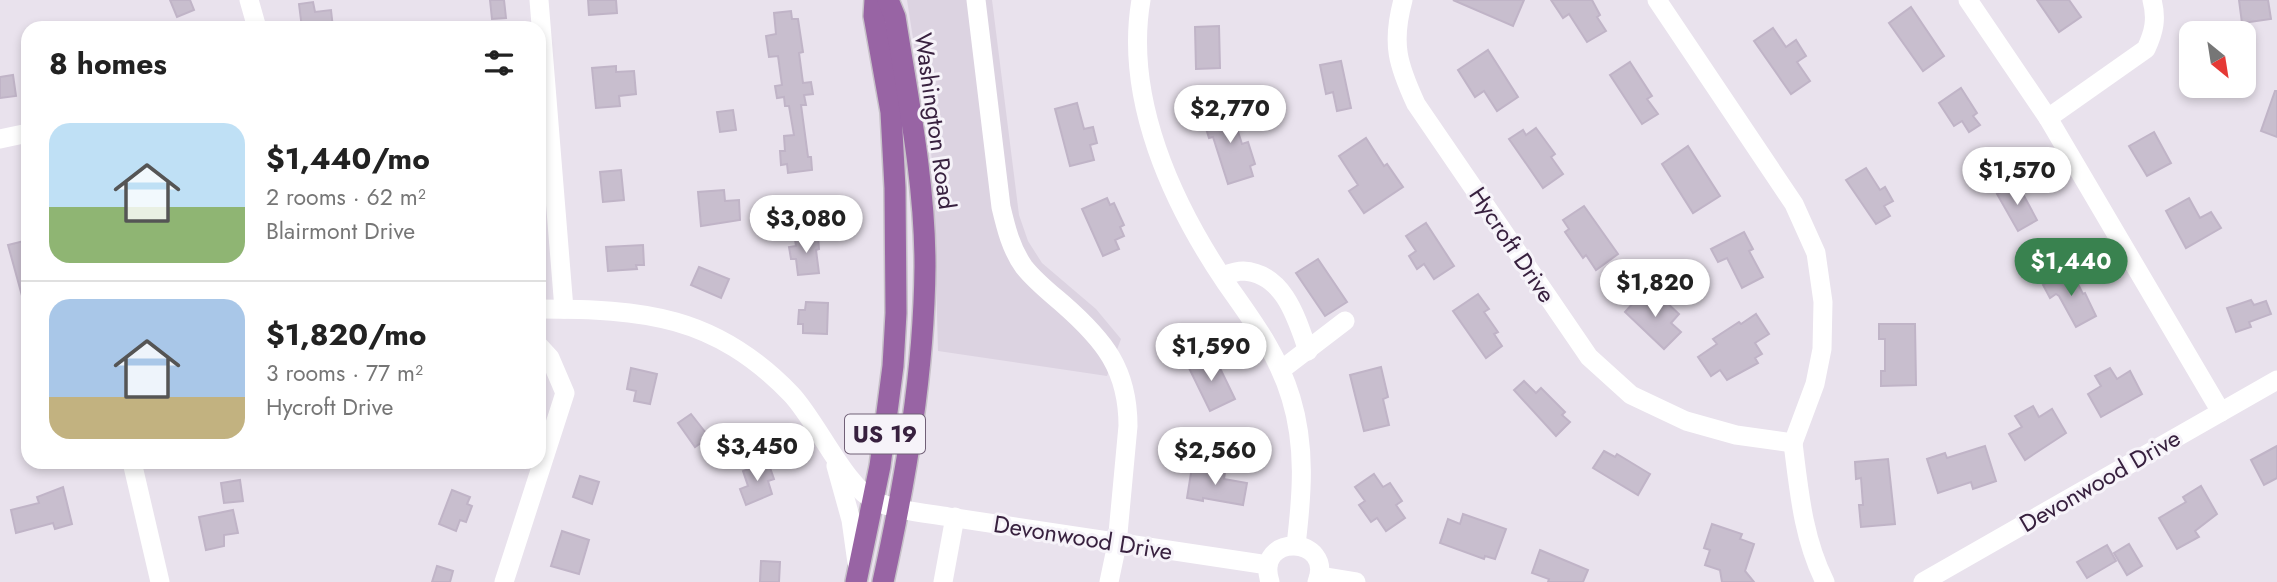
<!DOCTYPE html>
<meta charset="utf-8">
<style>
body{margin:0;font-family:Jost,sans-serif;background:#f2f2f2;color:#222;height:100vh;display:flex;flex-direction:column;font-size:26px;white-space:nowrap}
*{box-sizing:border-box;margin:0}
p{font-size:23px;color:#767676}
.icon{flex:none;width:38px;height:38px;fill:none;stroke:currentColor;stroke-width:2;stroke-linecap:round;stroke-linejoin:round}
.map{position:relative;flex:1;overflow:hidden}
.details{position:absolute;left:21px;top:21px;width:525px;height:448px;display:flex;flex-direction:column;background:#fff;border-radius:21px;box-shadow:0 4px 10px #0003}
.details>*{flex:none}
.needle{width:46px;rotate:150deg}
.tools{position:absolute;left:2179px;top:21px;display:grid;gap:14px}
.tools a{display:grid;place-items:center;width:77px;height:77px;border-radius:14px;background:#fff;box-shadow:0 4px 10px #0003;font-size:35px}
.price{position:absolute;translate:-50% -60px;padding:0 16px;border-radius:24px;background:#fff;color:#222;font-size:23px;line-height:46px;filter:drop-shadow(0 2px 4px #0008)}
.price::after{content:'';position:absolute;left:50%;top:42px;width:21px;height:16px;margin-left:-10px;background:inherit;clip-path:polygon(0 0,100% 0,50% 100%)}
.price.selected{background:#39824f;color:#fff}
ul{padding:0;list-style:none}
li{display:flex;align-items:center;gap:21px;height:175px;padding:0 28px}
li+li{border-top:2px solid #e0e0e0}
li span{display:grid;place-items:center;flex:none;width:196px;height:140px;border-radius:21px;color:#555}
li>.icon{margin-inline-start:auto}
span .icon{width:84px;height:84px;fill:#fffc;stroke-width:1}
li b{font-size:30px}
h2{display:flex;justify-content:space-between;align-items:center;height:84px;padding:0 28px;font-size:30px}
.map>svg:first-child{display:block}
.built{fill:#dcd3e1}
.building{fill:#c8bece;stroke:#c0b4c7;stroke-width:2}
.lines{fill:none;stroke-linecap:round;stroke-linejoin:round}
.major-casing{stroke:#c7c1c9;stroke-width:24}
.minor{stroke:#fff;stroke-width:19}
.major{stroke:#9864a4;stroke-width:21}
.labels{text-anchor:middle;stroke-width:6;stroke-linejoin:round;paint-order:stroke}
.shield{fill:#f6f3f9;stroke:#716077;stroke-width:2}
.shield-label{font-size:23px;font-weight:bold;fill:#38213f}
.street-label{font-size:24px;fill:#38213f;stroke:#f6f3f9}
</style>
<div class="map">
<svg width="2277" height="582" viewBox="0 0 2277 582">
<rect width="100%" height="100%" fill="#e9e2ed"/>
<path class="built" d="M907 0H992L1019 215 1028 241 1042 263 1096 309 1121 339 1107 376 938 351 933 166Z"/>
<g class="building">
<path d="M170 0H190L194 10 177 17Z"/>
<path d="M490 0H504L506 18 492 19Z"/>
<path d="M588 0H616L617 13 589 15Z"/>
<path d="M1453 0H1524L1513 26Z"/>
<path d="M1551 0H1592L1600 15 1597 17 1606 31 1587 42 1569 14 1563 18Z"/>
<path d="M2037 0H2069L2081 17 2059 32Z"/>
<path d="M2239 0H2268L2271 19 2242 23Z"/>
<path d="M313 2 315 12 331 10 333 28H302L299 4Z"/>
<path d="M1911 7 1944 56 1923 71 1889 23Z"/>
<path d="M791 11 792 19H798L803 52 799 53 803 83 811 82 813 94 804 95 806 105H801L808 157H811L812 170 788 173 787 164 781 165 780 151H785L784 136 794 135 789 106H785L784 97 777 98 775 86 782 85 778 56 769 57 766 36 776 34 774 13Z"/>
<path d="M1219 26 1220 68 1196 69 1195 27Z"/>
<path d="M1773 28 1786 47 1796 40 1806 56 1797 62 1810 81 1791 94 1754 41Z"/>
<path d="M1488 50 1518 97 1497 111 1484 91 1475 97 1458 70Z"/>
<path d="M1341 61 1351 108 1337 111 1333 92 1326 94 1320 65Z"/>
<path d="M1630 62 1652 96 1647 99 1658 114 1642 124 1610 75Z"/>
<path d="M616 66V72L634 71 636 94 619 96 620 106 596 108 592 68Z"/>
<path d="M13 75 16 96 0 98V77Z"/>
<path d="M1961 88 1977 113 1973 116 1980 125 1969 132 1962 121 1954 126 1939 103Z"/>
<path d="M2275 91H2277V137L2261 131Z"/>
<path d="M1077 103 1084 129 1093 127 1097 143 1090 145 1094 160 1070 166 1055 109Z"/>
<path d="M1230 107 1242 144 1248 142 1255 164 1250 166 1253 176 1228 184 1213 137 1209 138 1202 116Z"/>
<path d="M733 110 736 130 720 132 717 112Z"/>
<path d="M1536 128 1555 154 1551 157 1563 174 1543 188 1509 139 1523 130 1526 135Z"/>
<path d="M2154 132 2171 163 2147 176 2129 146Z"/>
<path d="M1366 138 1384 166 1387 164 1403 187 1364 213 1349 191 1358 185 1339 156Z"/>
<path d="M1688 146 1720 196 1693 213 1662 164Z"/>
<path d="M1866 168 1880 190 1885 187 1893 201 1884 206 1890 216 1876 224 1846 180Z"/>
<path d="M621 170 624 200 603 202 600 172Z"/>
<path d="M2017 183 2037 220 2018 231 1997 194Z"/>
<path d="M724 190 725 201 739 200 740 220 701 226 698 192Z"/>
<path d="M1107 198 1110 205 1114 203 1124 225 1120 227 1124 236 1115 240 1119 249 1103 256 1082 209Z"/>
<path d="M2189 198 2200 218 2211 212 2221 228 2186 248 2166 211Z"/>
<path d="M1584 206 1618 254 1596 270 1586 255 1583 258 1565 232 1569 229 1563 220Z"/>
<path d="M1426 223 1454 266 1434 279 1424 264 1417 269 1409 256 1416 251 1406 236Z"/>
<path d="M1744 232 1753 249 1749 251 1763 277 1742 288 1727 258 1718 262 1711 249Z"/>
<path d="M818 236 819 249 816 250 819 273 798 275 796 259H791L789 247 796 246 795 239Z"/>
<path d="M28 240V302L24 303 8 245Z"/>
<path d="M643 245 644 265H636L637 269 608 271 606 247Z"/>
<path d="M1318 259 1347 302 1325 316 1296 273Z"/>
<path d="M699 267 729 279 721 298 691 285Z"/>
<path d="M2068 271 2076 285 2078 284 2083 294 2085 293 2096 316 2076 327 2059 296 2056 294 2050 298 2043 285Z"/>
<path d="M1645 290 1661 307 1666 302 1679 314 1671 323 1681 332 1664 349 1625 312Z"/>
<path d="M1478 294 1489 309 1484 312 1498 332 1494 334 1502 346 1486 358 1453 311Z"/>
<path d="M2251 300 2254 305 2266 301 2271 314 2249 322 2251 327 2236 332 2227 308Z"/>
<path d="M806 302 828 303 827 334 803 333V324H798L799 310H805Z"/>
<path d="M1756 314 1769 334 1755 343 1762 354 1755 358 1758 363 1727 380 1720 370 1711 376 1698 357 1717 344 1713 339 1739 322 1741 324Z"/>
<path d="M1879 324H1915L1916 385 1881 386V371H1885V339H1879Z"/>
<path d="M1208 356 1214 367 1218 364 1235 399 1210 411 1188 366Z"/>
<path d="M1381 367 1388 397 1383 399 1389 425 1364 431 1350 375Z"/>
<path d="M631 368 657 374 650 404 634 401 636 391 627 389Z"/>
<path d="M2110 368 2117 379 2130 371 2142 394 2101 417 2088 394 2101 386 2095 376Z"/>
<path d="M1524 381 1536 393 1541 388 1565 412 1562 415 1570 422 1556 436 1514 390Z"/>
<path d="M2033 406 2039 417 2052 409 2066 433 2025 460 2009 434 2022 427 2015 416Z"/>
<path d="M691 414 709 437 695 447 678 423Z"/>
<path d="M1985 446 1996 481 1973 489 1971 482 1938 493 1927 459 1945 453 1947 458Z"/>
<path d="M2277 446V478L2264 485 2251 460Z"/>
<path d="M1604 451 1615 457 1617 454 1650 474 1638 495 1593 468Z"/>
<path d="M1888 459 1895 524 1861 527 1859 505H1863L1861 478 1856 479 1855 462Z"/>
<path d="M768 462 774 479 768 481 772 494 746 505 740 489 748 486 743 471Z"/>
<path d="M1192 467 1225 472 1224 479 1247 483 1243 505 1203 498V501L1187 498Z"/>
<path d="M1374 474 1383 487 1390 483 1402 501 1396 505 1405 518 1386 531 1377 518 1371 522 1359 505 1365 501 1355 487Z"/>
<path d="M580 476 599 482 592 504 573 497Z"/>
<path d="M240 480 243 501 224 503 221 483Z"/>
<path d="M2201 486 2217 514 2195 531 2199 537 2177 549 2159 518 2186 502 2183 497Z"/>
<path d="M63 487 72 524 55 529 53 523 16 533 11 510 39 503 37 497Z"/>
<path d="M452 490 470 497 467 504 472 506 466 522 460 520 456 531 439 524Z"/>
<path d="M233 510 238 533 224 535V546L206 550 199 517Z"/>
<path d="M1463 514 1506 529 1495 559 1485 556 1484 559 1440 543 1448 519 1460 524Z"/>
<path d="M1712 524 1742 534 1740 539 1754 544 1745 571 1754 582H1722L1720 570 1705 565 1710 550 1704 548Z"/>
<path d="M562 531 589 540 579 574 551 566Z"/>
<path d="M2129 544 2142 566 2127 575 2114 553Z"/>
<path d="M2107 545 2116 561 2087 578 2077 562Z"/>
<path d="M1540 550 1588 570 1583 582H1548L1549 579 1532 573Z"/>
<path d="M761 561 780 562 779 582H760Z"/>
<path d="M437 566 453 571 450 582H432Z"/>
</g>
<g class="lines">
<defs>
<g id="major">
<path d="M856 582 880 466 893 366 896 313 895 188 891 112 874 16 875 0"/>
<path d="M883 582C906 477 924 373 925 266 925 182 908 99 895 17L888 0"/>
</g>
</defs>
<use href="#major" class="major-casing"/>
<g class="minor">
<path d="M249 0 257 28"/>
<path d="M539 0 564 309"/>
<path d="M976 0 1001 207C1006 228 1011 249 1024 267 1035 281 1049 292 1063 304 1104 340 1128 369 1128 426L1117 544 1109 582"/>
<path d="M1141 0C1124 99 1172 203 1226 283 1252 320 1278 354 1291 398 1306 447 1302 495 1296 545"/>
<path d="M1403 0C1391 44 1398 65 1416 104L1589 357 1631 395 1686 421 1736 435 1793 443 1815 384 1822 349 1823 302 1816 253 1794 204 1657 0"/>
<path d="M1968 0 2048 118 2221 412"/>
<path d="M2048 118 2146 49C2154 32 2157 19 2152 0"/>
<path d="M0 139 28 133"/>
<path d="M1222 276C1228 274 1237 271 1243 271 1284 273 1297 319 1308 351"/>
<path d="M539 309C643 309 715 315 791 394 817 421 846 489 877 502 899 511 925 513 949 517L1268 565"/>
<path d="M1281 370 1345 321"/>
<path d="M1793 443C1799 491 1803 538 1825 582"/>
<path d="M132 462 160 582"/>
<path d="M836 466 851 520 857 563"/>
<path d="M1319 576 1356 582"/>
<path d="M504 582 565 393 550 358 539 346"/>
<path d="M943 582 955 517"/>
<path d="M1270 582C1254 532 1335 536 1317 582"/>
<path d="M1923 582 2277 380"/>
</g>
<use href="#major" class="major"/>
</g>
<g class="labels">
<rect class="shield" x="845" y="414.5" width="80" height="39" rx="5"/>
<g class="shield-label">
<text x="885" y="442">US 19</text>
</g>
<g class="street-label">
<text transform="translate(935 121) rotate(82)" y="8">Washington Road</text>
<text transform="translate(1512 245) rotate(56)" y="8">Hycroft Drive</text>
<text transform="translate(2100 481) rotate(-30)" y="8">Devonwood Drive</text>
<text transform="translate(1083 538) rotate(9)" y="8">Devonwood Drive</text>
</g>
</g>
</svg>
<div class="tools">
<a><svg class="needle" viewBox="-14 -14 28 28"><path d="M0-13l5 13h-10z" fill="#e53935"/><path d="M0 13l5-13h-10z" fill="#767676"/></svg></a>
</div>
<b class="price" style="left:1230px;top:145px">$2,770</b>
<b class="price" style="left:2017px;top:207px">$1,570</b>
<b class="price" style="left:806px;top:255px">$3,080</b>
<b class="price selected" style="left:2071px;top:298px">$1,440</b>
<b class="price" style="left:1655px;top:319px">$1,820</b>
<b class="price" style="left:1211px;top:383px">$1,590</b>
<b class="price" style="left:757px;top:483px">$3,450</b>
<b class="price" style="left:1215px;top:487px">$2,560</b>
<section class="details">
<h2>8 homes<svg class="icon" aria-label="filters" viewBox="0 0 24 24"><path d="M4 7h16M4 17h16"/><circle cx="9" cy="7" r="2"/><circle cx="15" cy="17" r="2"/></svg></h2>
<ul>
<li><span style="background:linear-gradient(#bfe0f5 60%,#8fb573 0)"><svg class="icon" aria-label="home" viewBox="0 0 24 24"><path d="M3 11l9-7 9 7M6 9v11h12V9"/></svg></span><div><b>$1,440/mo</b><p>2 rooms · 62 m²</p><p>Blairmont Drive</p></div></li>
<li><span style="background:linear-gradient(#a9c7e8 70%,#c2b280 0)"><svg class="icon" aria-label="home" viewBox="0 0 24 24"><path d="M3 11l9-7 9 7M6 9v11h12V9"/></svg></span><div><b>$1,820/mo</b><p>3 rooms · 77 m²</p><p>Hycroft Drive</p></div></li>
</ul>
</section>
</div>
